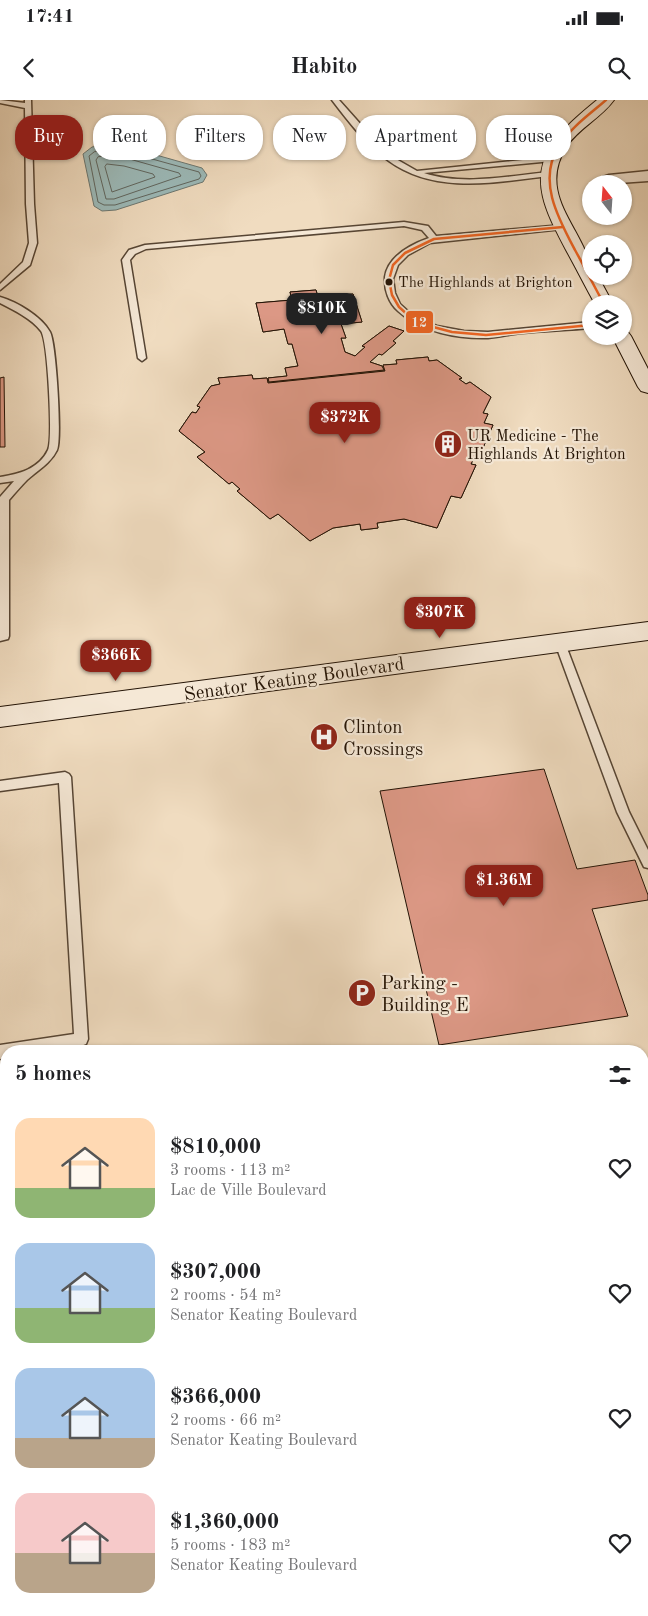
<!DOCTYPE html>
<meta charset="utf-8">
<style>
body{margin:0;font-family:"Old Standard TT",serif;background:#f2f2f2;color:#202124;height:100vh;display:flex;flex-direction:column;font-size:19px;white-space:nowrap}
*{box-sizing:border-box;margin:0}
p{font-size:16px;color:#757577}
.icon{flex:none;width:28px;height:28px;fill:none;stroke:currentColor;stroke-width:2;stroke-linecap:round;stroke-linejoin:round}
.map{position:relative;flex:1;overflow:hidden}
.drawer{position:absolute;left:0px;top:945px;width:649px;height:571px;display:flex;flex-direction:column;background:#fff;border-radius:20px 20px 0 0;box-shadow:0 1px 4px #0004}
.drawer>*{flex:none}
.top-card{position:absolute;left:15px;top:15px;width:619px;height:45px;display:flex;gap:10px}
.needle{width:32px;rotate:343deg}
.controls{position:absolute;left:582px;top:75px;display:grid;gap:10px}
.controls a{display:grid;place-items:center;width:50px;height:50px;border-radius:50%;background:#fff;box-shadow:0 1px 4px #0004;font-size:25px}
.price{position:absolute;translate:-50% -42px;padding:0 11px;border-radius:10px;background:#8f2418;color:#fff;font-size:16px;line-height:32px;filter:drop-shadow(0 1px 2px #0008)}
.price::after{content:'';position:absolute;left:50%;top:30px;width:15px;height:11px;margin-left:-8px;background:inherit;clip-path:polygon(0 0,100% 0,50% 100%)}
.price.on{background:#222;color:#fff}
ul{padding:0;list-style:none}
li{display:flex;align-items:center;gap:15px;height:125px;padding:0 15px}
li span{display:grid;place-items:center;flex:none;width:140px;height:100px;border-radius:15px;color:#555}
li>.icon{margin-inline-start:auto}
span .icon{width:60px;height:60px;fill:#fffc;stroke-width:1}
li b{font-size:21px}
h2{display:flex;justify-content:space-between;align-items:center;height:60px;padding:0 15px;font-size:21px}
.pill{padding:0 18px;border-radius:20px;background:#fff;box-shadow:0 1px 4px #0004;font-size:18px;line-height:45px}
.pill.on{background:#8f2418;color:#fff}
.status{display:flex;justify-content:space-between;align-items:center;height:35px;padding:0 25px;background:#fff;direction:ltr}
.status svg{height:14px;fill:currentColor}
header{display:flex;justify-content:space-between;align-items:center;height:65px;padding:0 15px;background:#fff;font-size:22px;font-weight:700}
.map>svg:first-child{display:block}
.water{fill:#9cbab9;stroke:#6c7771}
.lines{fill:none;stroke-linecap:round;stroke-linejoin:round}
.shore{stroke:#60665f;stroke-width:1}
.building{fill:#dc9885;stroke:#231305;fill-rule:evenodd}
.lane-casing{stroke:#564534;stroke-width:3}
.street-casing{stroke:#564534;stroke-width:3}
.secondary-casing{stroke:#231305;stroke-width:2}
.lane{fill:#f5e8d6;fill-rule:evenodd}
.street{fill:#f5e8d6;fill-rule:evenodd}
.secondary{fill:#f5e8d6;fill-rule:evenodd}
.bus-1-casing{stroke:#f5e8d6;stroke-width:5}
.bus-1{stroke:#f26522;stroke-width:2.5}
.bus-dot{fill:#231305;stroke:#f5e8d6;stroke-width:2}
.labels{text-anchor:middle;stroke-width:4.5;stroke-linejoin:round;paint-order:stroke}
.far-bus-label{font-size:15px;fill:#231305;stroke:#f5e8d6;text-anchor:start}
.far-poi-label{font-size:16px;fill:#231305;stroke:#f5e8d6;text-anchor:start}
.street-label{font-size:19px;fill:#231305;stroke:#f5e8d6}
.poi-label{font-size:19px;fill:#231305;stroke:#f5e8d6;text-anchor:start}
.line-badge{stroke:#f5e8d6;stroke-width:2}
.badge-label{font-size:14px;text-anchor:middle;font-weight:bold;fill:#fff}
</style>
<div class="status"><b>17:41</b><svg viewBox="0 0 49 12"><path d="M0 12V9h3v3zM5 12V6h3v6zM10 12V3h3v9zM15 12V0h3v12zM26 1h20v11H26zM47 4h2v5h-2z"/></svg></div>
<header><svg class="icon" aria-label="back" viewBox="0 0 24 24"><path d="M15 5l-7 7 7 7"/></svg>Habito<svg class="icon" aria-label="search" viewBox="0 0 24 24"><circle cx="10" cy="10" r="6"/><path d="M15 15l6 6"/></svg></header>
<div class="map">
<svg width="648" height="1516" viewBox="0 0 648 1516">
<rect width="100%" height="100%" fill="#f0dcc0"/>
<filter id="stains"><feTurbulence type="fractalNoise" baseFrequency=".004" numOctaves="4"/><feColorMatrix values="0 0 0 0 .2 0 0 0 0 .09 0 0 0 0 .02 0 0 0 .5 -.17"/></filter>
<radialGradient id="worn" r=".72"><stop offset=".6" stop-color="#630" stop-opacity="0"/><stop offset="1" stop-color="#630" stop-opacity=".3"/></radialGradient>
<path class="water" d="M107 45 128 47 202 68 207 75 203 82 116 110 102 111 94 106 83 54 92 47Z"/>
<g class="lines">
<g class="shore">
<path d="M107 50 127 52 199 72 201 76 199 79 115 105H104L98 102 89 56 94 52Z"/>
<path d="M108 56 126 58 179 73 181 76 114 99H106L96 60 98 57Z"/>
<path d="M107 64 124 66 153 74 155 77 112 92 105 67Z"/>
</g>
</g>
<g class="building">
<path d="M316 190 318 197 353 194 362 222 341 224 346 238H341L345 252 355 256 365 247 362 246 389 226 404 231 393 241 396 243 382 255 379 254 370 262 382 266 384 270 269 282 268 278 287 276 285 268 298 266 292 244H288L284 229 263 232 256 203 292 200 290 192Z"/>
<path d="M316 190 318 197 353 194 362 222 341 224 346 238H341L345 252 355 256 365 247 362 246 389 226 404 231 393 241 396 243 382 255 379 254 370 262 382 266 384 270 269 282 268 278 287 276 285 268 298 266 292 244H288L284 229 263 232 256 203 292 200 290 192Z"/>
<path d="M428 257 429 261 437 260 462 278 459 279 466 284 470 282 491 297 483 313 488 314 484 323 493 325 479 357 475 356 471 364 476 365 461 398 451 396 437 428 404 419 377 423 378 428 361 430 360 424 333 428 310 441 278 414 270 419 237 391 240 389 232 382 229 384 197 357 205 352 179 331 192 312 196 313 200 307 197 306 211 286 220 284 218 278 252 275 253 279 267 278 268 283 385 271 383 265 397 264 396 260ZM420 295 437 306 432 316 426 315 397 371 389 369 380 386 370 384 344 387 335 392 318 378 310 382 252 334 247 336 237 328 246 313 256 312 259 324 289 320 291 326 325 322 323 316 351 313 353 319 387 315 385 310 415 307 411 296Z"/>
<path d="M428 257 429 261 437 260 462 278 459 279 466 284 470 282 491 297 483 313 488 314 484 323 493 325 479 357 475 356 471 364 476 365 461 398 451 396 437 428 404 419 377 423 378 428 361 430 360 424 333 428 310 441 278 414 270 419 237 391 240 389 232 382 229 384 197 357 205 352 179 331 192 312 196 313 200 307 197 306 211 286 220 284 218 278 252 275 253 279 267 278 268 283 385 271 383 265 397 264 396 260Z"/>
<path d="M4 277 5 347H0V278Z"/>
<path d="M544 669 577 769 635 760 648 795V800L592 809 628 916 439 945 380 691Z"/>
<path d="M6 983V1163L0 1164V984Z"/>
</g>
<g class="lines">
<defs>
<g id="lane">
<path d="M0 0 25 3V0H31L34 104 37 143 30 165 0 190V184L23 162 29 143 26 104 25 8 0 3Z"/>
<path d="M332 0H339L380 46 396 59 417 71 552 57 556 59 552 61 424 73C464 86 508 76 549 72L553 74 549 76C496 82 436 95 389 61 367 46 348 21 332 0Z"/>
<path d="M404 122 428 126 436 136 563 125 567 127 563 129 430 143 408 155 398 165 393 179 395 193 400 204 410 213 423 221 437 226 464 231 488 232 591 222V228C568 230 545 231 522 233 511 234 500 237 488 238 459 239 420 232 398 211 389 203 384 190 385 177 388 156 412 144 429 138L422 130 404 126 146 149 135 154 130 160 146 258 142 261 138 258 122 160 129 150 145 145Z"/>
<path d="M0 197C17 202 41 216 50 232 56 243 62 339 57 350 50 364 38 370 27 380 21 386 15 393 9 400V536L8 539 0 541V397L14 381 0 383V377C19 374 39 369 48 350 53 339 48 241 41 231 32 219 14 210 0 203Z"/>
<path d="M560 539 565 543 629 712 648 750V768L644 767 617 712 555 543Z"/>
<path d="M65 672 69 674 71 677 88 939 86 944 81 946 46 951H6V958L0 959V945L74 934 59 683 0 691V681Z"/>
<path d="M648 981V995L642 996V982Z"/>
<path d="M642 1231 648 1232V1248L642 1247Z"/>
</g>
<path id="street" d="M648 71V81L605 84 601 80 603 77 609 75Z"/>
<g id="secondary">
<path d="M597 0H614C601 18 579 28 567 46 533 98 591 133 591 176H598L613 204H595C585 186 576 168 566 150 549 117 528 82 551 46 563 28 580 14 597 0Z"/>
<path d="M624 231 628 232 631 236 648 269V293L641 291 638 287 612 236H624Z"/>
<path d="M648 522V540L0 627V607Z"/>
</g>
</defs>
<use href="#lane" class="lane-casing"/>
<use href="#street" class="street-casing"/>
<use href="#secondary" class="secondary-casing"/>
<use href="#lane" class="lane"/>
<use href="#street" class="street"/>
<use href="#secondary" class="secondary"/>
<defs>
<g id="bus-1">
<path d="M563 127 434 139 405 153 393 165 389 180 392 195 399 207 409 216 422 224 452 232 486 235 591 225"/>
<path d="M604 204C594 186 585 168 575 150 558 118 537 80 559 46 571 27 590 14 606 0"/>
</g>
</defs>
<use href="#bus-1" class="bus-1-casing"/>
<use href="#bus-1" class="bus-1"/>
</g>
<defs>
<symbol id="building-disc" viewBox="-11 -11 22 22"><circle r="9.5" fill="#8f2418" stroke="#f5e8d6"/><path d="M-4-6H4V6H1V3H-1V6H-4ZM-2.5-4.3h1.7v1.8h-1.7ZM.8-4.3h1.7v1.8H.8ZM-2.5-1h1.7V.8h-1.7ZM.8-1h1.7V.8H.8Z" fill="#fff"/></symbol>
<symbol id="hospital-disc" viewBox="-11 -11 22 22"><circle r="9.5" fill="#8f2418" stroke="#f5e8d6"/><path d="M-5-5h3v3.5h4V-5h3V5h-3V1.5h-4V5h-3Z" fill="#fff"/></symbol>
<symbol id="parking-disc" viewBox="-11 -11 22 22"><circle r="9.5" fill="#8f2418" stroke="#f5e8d6"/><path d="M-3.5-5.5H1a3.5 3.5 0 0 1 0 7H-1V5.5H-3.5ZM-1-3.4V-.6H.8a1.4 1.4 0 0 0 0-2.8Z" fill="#fff"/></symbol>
</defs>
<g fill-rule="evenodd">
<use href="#building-disc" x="432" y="328" width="32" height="32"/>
<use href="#hospital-disc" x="308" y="621" width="32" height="32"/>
<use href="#parking-disc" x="346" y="877" width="32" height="32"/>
</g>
<circle class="bus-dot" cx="389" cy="182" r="4.5"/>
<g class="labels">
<g class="far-bus-label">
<text x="398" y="187">The Highlands at Brighton</text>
</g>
<g class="far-poi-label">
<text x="467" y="341">UR Medicine - The<tspan x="467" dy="18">Highlands At Brighton</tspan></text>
</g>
<g class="street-label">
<text transform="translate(294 578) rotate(-8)" y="7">Senator Keating Boulevard</text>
</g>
<g class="poi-label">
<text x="343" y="633">Clinton<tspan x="343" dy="22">Crossings</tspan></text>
<text x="381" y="889">Parking -<tspan x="381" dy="22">Building E</tspan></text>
</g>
</g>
<rect class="line-badge" x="405" y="210" width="29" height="24" rx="5" fill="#f26522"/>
<g class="badge-label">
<text x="419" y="227">12</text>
</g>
<rect width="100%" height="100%" filter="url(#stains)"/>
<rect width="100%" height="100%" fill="url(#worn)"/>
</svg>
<div class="controls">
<a><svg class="needle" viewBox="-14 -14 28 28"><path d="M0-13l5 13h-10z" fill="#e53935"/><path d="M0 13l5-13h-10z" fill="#757577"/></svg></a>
<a><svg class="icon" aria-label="locate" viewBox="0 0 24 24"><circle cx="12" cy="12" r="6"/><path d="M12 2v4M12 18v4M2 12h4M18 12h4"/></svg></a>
<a><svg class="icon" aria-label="layers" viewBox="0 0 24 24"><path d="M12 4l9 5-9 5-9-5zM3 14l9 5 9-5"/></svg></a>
</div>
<b class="price on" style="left:322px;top:235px">$810K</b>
<b class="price" style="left:345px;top:344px">$372K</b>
<b class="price" style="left:440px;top:539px">$307K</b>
<b class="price" style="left:116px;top:582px">$366K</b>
<b class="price" style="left:504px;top:807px">$1.36M</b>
<div class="top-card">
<a class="pill on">Buy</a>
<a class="pill">Rent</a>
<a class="pill">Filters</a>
<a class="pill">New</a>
<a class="pill">Apartment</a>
<a class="pill">House</a>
</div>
<section class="drawer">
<h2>5 homes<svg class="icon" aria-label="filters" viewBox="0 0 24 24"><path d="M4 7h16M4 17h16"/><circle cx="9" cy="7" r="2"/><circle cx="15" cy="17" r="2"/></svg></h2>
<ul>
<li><span style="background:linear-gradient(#ffd9b3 70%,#8fb573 0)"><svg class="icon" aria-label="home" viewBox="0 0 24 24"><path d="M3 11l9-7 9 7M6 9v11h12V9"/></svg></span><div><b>$810,000</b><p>3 rooms · 113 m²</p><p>Lac de Ville Boulevard</p></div><svg class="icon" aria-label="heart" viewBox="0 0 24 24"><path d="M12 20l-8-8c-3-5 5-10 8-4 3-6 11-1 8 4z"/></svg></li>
<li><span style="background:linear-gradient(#a9c7e8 65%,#8fb573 0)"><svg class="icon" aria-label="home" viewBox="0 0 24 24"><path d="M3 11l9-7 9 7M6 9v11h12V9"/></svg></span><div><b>$307,000</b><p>2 rooms · 54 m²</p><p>Senator Keating Boulevard</p></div><svg class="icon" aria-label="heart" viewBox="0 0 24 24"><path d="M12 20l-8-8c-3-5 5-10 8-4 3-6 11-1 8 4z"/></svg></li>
<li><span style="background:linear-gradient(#a9c7e8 70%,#b9a48a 0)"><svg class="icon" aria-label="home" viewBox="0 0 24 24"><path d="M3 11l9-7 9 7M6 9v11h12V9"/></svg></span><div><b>$366,000</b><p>2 rooms · 66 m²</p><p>Senator Keating Boulevard</p></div><svg class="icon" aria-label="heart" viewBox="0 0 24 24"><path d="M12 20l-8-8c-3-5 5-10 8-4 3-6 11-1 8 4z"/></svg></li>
<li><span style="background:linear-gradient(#f6c9c9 60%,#b9a48a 0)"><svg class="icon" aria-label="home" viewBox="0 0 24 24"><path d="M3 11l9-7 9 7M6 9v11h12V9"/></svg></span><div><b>$1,360,000</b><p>5 rooms · 183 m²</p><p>Senator Keating Boulevard</p></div><svg class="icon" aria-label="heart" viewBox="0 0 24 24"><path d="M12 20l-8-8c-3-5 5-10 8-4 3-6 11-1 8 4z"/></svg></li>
</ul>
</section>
</div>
